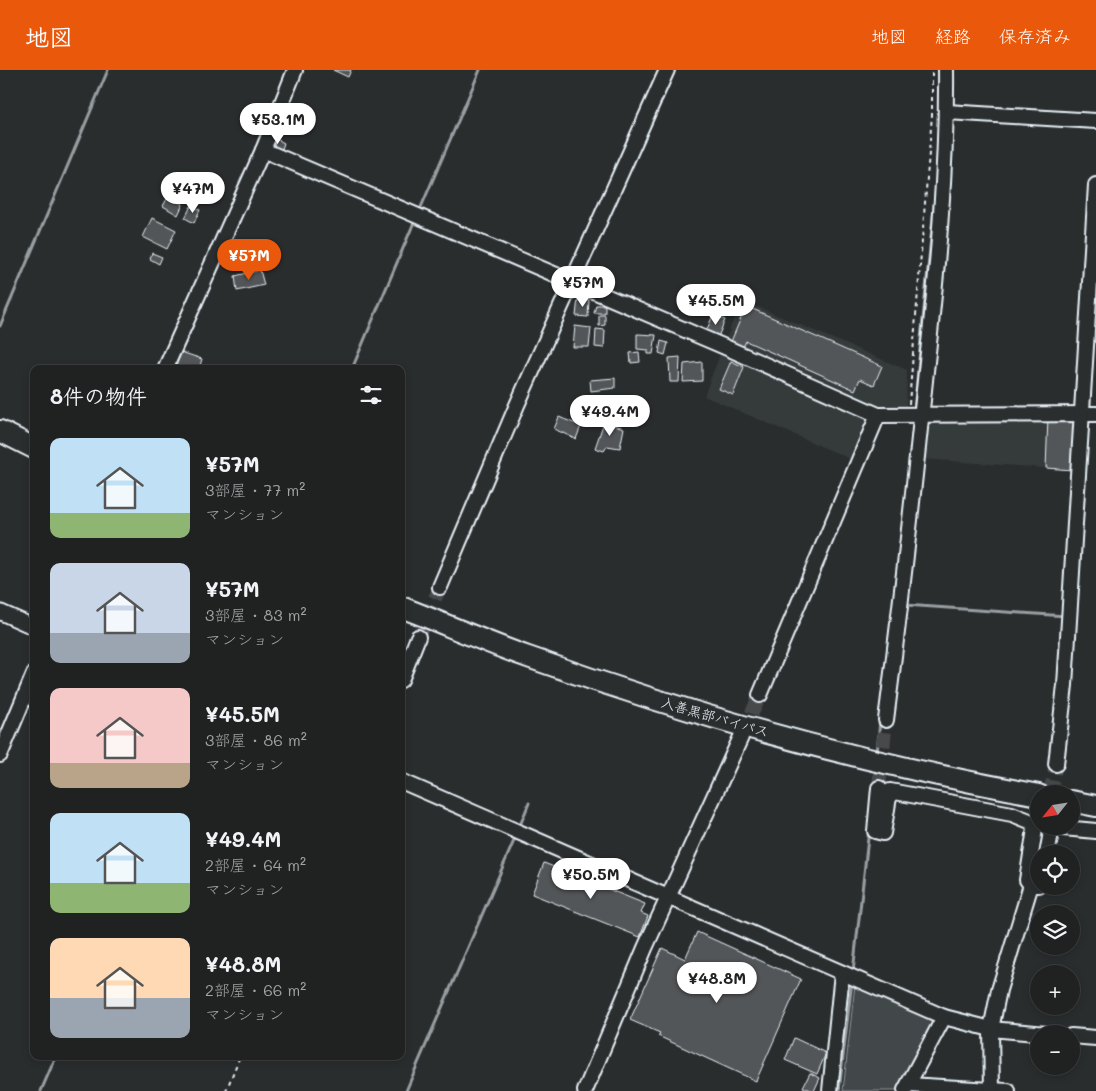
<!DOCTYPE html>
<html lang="ja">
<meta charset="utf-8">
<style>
body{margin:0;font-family:Mali,"Klee One",sans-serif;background:#282a2a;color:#f1f3f6;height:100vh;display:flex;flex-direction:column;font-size:19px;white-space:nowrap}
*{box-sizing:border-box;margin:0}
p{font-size:16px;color:#a2a4a5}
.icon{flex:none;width:28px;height:28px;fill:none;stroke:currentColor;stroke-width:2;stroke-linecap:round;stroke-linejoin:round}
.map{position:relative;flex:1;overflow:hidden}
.panel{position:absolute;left:30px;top:295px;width:375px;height:695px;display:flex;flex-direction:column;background:#202222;border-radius:10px;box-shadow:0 2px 8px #0003,0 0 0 1px #3d3f40}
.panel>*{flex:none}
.needle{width:32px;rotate:240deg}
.buttons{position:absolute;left:1030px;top:715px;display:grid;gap:10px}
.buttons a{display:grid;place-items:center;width:50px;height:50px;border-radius:50%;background:#202222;box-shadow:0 2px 8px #0003,0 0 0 1px #3d3f40;font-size:25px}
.price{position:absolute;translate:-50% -42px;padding:0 11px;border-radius:18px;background:#fff;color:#222;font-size:16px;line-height:32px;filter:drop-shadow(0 1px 2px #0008)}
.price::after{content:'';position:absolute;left:50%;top:30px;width:15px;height:11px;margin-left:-8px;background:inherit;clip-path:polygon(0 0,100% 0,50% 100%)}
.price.current{background:#ea580c;color:#fff}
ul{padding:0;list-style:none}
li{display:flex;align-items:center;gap:15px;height:125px;padding:0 20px}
li span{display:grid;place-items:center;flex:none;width:140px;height:100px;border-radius:10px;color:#555}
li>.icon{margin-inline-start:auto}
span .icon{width:60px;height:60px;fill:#fffc;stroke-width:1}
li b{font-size:21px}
h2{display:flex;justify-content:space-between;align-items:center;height:60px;padding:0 20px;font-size:21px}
header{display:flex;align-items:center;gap:30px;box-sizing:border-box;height:70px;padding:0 25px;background:#ea580c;color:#fff}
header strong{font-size:24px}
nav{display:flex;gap:28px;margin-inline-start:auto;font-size:18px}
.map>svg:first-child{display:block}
.built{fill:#363a3b}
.green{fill:#424648;stroke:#959ca0}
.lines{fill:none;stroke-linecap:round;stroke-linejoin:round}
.stream{stroke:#989fa3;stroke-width:3}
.building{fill:#535759;stroke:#e8f1f8}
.minor-tunnel{stroke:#464a4c;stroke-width:14;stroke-dasharray:14 7;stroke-linecap:butt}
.minor-casing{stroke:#e8f1f8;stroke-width:18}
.highway-casing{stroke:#e8f1f8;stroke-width:24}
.path{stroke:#e8f1f8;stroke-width:2;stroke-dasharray:4 4;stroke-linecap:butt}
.minor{stroke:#2a2d2e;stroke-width:14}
.highway{stroke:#2a2d2e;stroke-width:20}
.labels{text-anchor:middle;stroke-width:5;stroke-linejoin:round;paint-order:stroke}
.street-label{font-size:14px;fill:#e8f1f8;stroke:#2a2d2e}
</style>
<header>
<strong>地図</strong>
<nav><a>地図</a><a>経路</a><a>保存済み</a></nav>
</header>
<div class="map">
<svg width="1096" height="1021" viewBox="0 0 1096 1021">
<rect width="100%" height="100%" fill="#2a2d2e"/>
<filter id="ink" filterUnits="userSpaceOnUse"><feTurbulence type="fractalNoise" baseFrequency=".02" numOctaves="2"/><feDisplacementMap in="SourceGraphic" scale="10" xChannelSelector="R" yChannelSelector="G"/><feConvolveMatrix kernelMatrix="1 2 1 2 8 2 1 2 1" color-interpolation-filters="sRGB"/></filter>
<g filter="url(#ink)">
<g class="built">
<path d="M741 230 907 300 906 340 877 341 853 390 704 326Z"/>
<path d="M1076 347 1072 400 923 389 926 349Z"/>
</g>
<path class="green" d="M855 914 938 950 900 1021H843Z"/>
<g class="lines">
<g class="stream">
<path d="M419 142 480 0"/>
<path d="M0 256 108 0"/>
<path d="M352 299 415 150"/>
<path d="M914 341 937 106"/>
<path d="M1087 362 1089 349"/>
<path d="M900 482 914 349"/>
<path d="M905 535 1066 546"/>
<path d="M883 624 887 588"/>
<path d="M877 684 880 650"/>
<path d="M874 716 876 697"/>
<path d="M519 758 529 733"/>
<path d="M853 902 869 759"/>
<path d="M41 1021 56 986"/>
<path d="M406 1021 516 766"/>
<path d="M839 1021 852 911"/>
</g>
</g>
<g class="building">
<path d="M333 0H351L348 7Z"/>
<path d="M275 68 284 73 281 82 271 78Z"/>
<path d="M168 127 183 134 178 145 163 136Z"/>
<path d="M191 136 200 140 194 153 185 148Z"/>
<path d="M152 148 176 160 167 179 143 167Z"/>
<path d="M152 183 162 187 159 194 150 189Z"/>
<path d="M260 200 264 215 237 221 235 206Z"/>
<path d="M578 228 589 230 588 247 576 246Z"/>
<path d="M596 235H605V243H594Z"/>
<path d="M746 236 882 296 874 315 860 309 855 320 746 271 742 279 730 274Z"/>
<path d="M599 245H605V255L599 256Z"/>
<path d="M713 245 725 250 718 267 706 262Z"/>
<path d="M575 256 591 258 589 277H573Z"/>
<path d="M596 259 605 260 604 278 595 277Z"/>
<path d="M637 264 656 265 653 284H648V280L637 279Z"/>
<path d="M661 271 668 273 665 285 659 283Z"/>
<path d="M181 282 202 289 199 299 176 296Z"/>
<path d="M639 282 640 292 631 293 630 283Z"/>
<path d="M680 287 679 312H670L669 288Z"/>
<path d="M731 291 744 297 733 325 719 319Z"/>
<path d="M702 292V311L683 312 684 294Z"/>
<path d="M615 308V318L591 321 590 310Z"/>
<path d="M624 330 627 346 616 349 613 332Z"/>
<path d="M559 347 581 356 576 369 554 359Z"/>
<path d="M1048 347H1076L1072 400 1046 398Z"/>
<path d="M604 352 624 358 620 378 607 376 604 381 595 378Z"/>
<path d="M544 793 645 834 641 843 648 846 640 867 532 824Z"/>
<path d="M697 862 801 909 756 1011 658 966 660 963 630 950 662 878 685 889Z"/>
<path d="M794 968 826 983 817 1004 785 990Z"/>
<path d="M810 1003 820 1008 814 1021 803 1017Z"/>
</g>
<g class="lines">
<g class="minor-tunnel">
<path d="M418 567 440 517"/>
<path d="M743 663 760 625"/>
<path d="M879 718 886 650"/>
<path d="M1050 724 1056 694"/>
</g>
<defs>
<g id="minor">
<path d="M947 42 1096 51"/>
<path d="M263 80 725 277 878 345 1096 344"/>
<path d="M165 299 263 80 295 0"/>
<path d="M440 517 517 335 667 0"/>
<path d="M0 542 34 557"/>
<path d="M401 610 418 567"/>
<path d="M760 625 878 345"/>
<path d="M886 650C901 534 914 418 926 301 937 201 947 101 946 0"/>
<path d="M0 685 34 604"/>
<path d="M1056 694 1065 615 1096 115"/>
<path d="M401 711 944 947 991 959 1047 964"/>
<path d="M879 718 875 761 883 763 890 721 1012 744 1032 752 1035 759 1027 810 1031 815H1039"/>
<path d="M1047 784 1052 757 1096 761"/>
<path d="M1071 966 1096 968"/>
<path d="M909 1015 1008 1021"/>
<path d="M905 1020 944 947"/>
<path d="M585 1021 645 878 741 667"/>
<path d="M830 1021 842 903"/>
<path d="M992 1021 991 959 999 920 1033 808"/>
</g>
<g id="highway">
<path d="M0 361 34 378"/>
<path d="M401 537C443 553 485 572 528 587 694 646 865 694 1039 725"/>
<path d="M1071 731 1096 736"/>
</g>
</defs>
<use href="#minor" class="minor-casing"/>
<use href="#highway" class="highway-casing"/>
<g class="path">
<path d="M909 334 932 45V0"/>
<path d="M226 1021 240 986"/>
</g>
<use href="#minor" class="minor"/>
<use href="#highway" class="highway"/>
</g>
</g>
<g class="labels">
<g class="street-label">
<text transform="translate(715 647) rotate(16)" y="5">入善黒部バイパス</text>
</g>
</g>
</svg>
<div class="buttons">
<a><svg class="needle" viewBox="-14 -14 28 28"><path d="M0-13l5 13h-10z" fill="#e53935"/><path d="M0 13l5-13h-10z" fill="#a2a4a5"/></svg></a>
<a><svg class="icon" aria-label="locate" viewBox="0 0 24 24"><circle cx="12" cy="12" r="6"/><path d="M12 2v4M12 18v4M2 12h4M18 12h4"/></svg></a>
<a><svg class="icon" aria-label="layers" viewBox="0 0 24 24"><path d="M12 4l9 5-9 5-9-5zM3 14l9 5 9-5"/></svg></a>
<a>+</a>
<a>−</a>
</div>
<b class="price" style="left:278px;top:75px">¥53.1M</b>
<b class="price" style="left:193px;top:144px">¥47M</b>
<b class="price current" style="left:249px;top:211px">¥57M</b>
<b class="price" style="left:583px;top:238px">¥57M</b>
<b class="price" style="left:716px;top:256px">¥45.5M</b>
<b class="price" style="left:610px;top:367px">¥49.4M</b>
<b class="price" style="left:591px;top:830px">¥50.5M</b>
<b class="price" style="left:717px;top:934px">¥48.8M</b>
<section class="panel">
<h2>8件の物件<svg class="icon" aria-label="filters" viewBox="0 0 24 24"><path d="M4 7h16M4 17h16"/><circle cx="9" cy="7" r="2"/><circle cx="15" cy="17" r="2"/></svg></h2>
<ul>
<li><span style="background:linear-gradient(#bfe0f5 75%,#8fb573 0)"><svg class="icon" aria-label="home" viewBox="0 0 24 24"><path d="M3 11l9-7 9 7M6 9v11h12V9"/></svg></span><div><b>¥57M</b><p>3部屋 · 77 m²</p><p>マンション</p></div></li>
<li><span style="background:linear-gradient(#c9d6e8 70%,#9aa5b1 0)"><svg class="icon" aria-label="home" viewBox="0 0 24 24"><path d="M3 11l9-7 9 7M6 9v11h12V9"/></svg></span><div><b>¥57M</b><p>3部屋 · 83 m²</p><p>マンション</p></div></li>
<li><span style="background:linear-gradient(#f6c9c9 75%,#b9a48a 0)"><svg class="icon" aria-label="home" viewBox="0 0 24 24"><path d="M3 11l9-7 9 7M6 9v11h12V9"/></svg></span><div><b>¥45.5M</b><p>3部屋 · 86 m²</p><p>マンション</p></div></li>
<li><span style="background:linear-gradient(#bfe0f5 70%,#8fb573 0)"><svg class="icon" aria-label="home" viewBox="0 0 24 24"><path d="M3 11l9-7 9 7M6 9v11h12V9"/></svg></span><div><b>¥49.4M</b><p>2部屋 · 64 m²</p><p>マンション</p></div></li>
<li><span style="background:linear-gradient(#ffd9b3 60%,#9aa5b1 0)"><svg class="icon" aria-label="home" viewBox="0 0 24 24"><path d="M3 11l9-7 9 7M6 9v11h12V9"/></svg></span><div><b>¥48.8M</b><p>2部屋 · 66 m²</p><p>マンション</p></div></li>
</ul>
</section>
</div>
